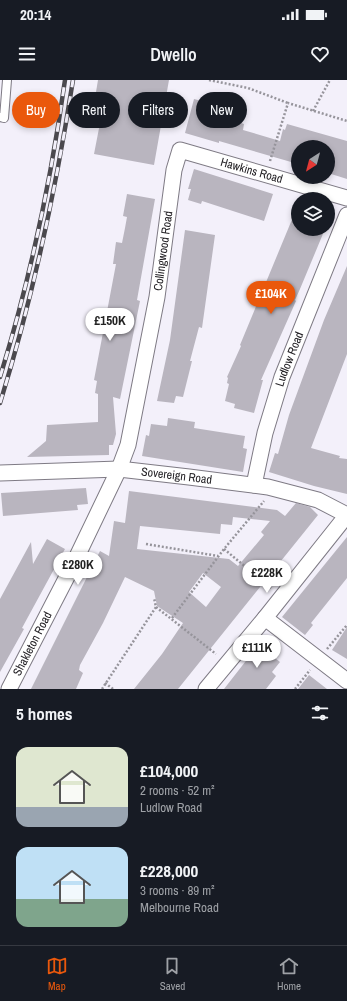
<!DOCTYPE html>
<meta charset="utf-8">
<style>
body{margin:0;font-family:"Archivo Narrow",sans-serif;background:#20242c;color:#f1f3f6;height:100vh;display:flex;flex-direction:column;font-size:15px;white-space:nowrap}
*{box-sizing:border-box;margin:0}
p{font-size:13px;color:#9ea1a6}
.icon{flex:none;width:22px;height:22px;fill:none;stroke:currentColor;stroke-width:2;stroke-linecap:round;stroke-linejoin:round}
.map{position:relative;height:609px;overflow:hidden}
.panel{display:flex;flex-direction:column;background:#171b24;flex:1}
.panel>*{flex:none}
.hud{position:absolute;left:12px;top:12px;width:323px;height:36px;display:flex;gap:8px}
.needle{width:26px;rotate:216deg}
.controls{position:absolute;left:291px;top:60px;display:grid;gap:8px}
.controls a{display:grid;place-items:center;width:44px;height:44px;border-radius:50%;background:#171b24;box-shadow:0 2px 6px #0003;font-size:20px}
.price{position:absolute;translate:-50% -34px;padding:0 9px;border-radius:14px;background:#fff;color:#222;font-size:13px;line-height:26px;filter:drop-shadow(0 1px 2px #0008)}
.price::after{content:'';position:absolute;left:50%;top:24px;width:12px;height:9px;margin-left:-6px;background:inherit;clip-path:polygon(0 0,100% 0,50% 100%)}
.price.selected{background:#ea580c;color:#fff}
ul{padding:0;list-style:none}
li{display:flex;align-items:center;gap:12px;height:100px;padding:0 16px}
li span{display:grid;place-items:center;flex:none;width:112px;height:80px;border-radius:12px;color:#555}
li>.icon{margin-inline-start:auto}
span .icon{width:48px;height:48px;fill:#fffc;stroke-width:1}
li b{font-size:17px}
h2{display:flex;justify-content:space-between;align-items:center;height:48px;padding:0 16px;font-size:17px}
.chip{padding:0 14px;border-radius:18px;background:#171b24;box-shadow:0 2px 6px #0003;font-size:14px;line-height:36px}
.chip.selected{background:#ea580c;color:#fff}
.status{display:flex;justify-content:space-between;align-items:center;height:28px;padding:0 20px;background:#171b24;direction:ltr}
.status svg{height:11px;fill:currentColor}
header{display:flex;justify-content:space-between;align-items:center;height:52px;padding:0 16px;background:#171b24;font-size:18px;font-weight:600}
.menu{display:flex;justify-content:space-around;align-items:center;height:56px;border-top:1px solid #363941;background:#171b24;font-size:11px;color:#9ea1a6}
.menu a{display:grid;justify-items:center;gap:2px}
.menu .selected{color:#ea580c}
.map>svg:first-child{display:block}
.building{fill:#b9b5bf;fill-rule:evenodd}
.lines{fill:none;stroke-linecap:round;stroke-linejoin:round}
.service-casing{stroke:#7e7a84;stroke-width:10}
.minor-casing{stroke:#7e7a84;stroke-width:17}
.path{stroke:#96949b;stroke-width:2.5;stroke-dasharray:2 2;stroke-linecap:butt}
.service{stroke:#fff;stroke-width:8}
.minor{stroke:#fff;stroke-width:15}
.rail-casing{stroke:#4b494e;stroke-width:4.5}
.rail{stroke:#f3f0fa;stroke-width:3;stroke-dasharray:9;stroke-linecap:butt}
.labels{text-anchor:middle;stroke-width:3.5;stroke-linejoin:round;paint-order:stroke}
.street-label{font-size:12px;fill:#242226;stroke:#f3f0fa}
</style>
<div class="status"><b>20:14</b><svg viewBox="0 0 49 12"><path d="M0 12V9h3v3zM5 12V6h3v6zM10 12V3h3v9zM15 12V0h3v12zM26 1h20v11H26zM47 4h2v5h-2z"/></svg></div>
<header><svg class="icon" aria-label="menu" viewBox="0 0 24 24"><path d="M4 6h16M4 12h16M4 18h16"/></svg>Dwello<svg class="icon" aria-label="heart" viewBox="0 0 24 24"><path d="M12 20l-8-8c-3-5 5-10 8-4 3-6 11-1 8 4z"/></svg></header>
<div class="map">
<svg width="347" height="609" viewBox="0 0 347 609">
<rect width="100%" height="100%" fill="#f3f0fa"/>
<g class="building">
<path d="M98 0H169L154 85 94 74 101 38 92 36Z"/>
<path d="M194 19 209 23 207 34 228 40 230 39 244 44 243 50 280 61 283 49 285 50 287 44 347 61V99L328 93V67H298V84L219 61V63L185 53Z"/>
<path d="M194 89 273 114 264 141 202 121 201 124 188 120 191 109H188Z"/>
<path d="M127 114 155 119 137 220 140 221 120 319 113 317 116 354 113 365H109V375L27 377 46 361 47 345 98 342V314L95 313 97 301 94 300 116 184H113L116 162 122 163 125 148 127 137 123 136Z"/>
<path d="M298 125V149H325L300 209 295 220 296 221 261 300H263L254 333 234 328 235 324 225 321 229 304 227 303 228 298 227 297 241 266 240 265Z"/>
<path d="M185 150 215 155 202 248 199 247 190 281H192L183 317 176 316 174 323 157 321 170 260Z"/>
<path d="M347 186V274L311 368 340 376 339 378 347 379V414L314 406 269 392 275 373 278 374 289 335 324 240Z"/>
<path d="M168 338 195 342 194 348 245 356 243 368 247 369 243 392 142 376 146 355 149 356 151 344 167 346Z"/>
<path d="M86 408 88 424 77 425 78 430 3 436 1 413Z"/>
<path d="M129 411 277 430 285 436 296 423 310 427 318 435 178 609H134L162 574 183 543 157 526 154 511 125 497 103 543 80 585 79 590 83 593 76 609H31L100 471 109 476 114 441 125 443ZM233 437 270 441 261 452 264 455 238 486 229 479 137 469 140 446 220 454 221 444 232 445ZM203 493 221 507 206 527 189 512Z"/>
<path d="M347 457V498L311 543 313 545 305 555 282 537Z"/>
<path d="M47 459 65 469 22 548 24 549 0 592V519L31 462 33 484Z"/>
<path d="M347 547V579L332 570Z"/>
<path d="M263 559 279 572 275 578 280 582 272 592 276 596 266 609H224Z"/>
<path d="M309 595 327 609H298Z"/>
</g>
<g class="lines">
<defs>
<path id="service" d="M0 37 4 38 7 0"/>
<g id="minor">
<path id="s1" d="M0 393 119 389 189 397 268 407 318 420 347 435"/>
<path id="s2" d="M254 405 265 353 282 297 347 135"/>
<path d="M265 538 347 601"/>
<path id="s3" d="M9 609 72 487 119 389 128 365 157 217 174 90 180 70 347 118"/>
<path d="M206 609 265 538 347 435"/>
</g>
</defs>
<use href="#service" class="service-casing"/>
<use href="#minor" class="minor-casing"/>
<g class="path">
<path d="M209 0 248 8 288 23"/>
<path d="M313 31 330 0"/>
<path d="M270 81 288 23 347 41"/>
<path d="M146 464 218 476"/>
<path d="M224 469 271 508"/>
<path d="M156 527 216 574"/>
<path d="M172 538 224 469 264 421"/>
<path d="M327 569 347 545"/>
<path d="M105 603 113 609"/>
<path d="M102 609 156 527 154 518"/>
<path d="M295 609 310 590"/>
</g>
<use href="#service" class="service"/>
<use href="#minor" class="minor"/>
<defs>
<g id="rail">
<path d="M0 297C30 200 51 100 65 0"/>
<path d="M0 323C33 217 56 109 73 0"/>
</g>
</defs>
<use href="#rail" class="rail-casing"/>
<use href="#rail" class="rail"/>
</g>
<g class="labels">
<g class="street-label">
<text dy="4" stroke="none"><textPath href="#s3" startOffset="646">Hawkins Road</textPath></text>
<text dy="4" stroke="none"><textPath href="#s3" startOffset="469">Collingwood Road</textPath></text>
<text dy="4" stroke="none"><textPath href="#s2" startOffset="131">Ludlow Road</textPath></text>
<text dy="4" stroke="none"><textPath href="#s1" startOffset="177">Sovereign Road</textPath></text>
<text dy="4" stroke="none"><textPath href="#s3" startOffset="51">Shakleton Road</textPath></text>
</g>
</g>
</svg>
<div class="controls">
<a><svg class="needle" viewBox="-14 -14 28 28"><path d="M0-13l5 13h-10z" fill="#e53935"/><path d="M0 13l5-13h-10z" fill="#9ea1a6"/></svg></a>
<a><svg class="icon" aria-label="layers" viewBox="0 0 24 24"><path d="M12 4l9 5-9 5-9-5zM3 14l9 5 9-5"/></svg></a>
</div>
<b class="price selected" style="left:271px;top:235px">£104K</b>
<b class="price" style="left:110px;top:262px">£150K</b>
<b class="price" style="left:78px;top:506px">£280K</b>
<b class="price" style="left:267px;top:514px">£228K</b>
<b class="price" style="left:257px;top:589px">£111K</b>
<div class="hud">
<a class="chip selected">Buy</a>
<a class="chip">Rent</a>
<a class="chip">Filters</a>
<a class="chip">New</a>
</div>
</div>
<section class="panel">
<h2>5 homes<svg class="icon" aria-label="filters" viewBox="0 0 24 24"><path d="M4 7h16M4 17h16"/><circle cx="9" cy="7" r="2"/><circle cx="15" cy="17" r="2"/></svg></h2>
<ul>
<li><span style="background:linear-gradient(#dfe7d0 75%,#9aa5b1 0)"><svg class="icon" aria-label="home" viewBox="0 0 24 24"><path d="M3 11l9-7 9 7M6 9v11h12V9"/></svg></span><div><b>£104,000</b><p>2 rooms · 52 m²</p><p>Ludlow Road</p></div></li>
<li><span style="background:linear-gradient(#bfe0f5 65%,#7fa58c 0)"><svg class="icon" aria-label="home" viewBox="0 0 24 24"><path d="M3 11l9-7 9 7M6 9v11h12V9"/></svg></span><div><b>£228,000</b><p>3 rooms · 89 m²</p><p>Melbourne Road</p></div></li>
</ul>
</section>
<nav class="menu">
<a class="selected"><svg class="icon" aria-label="map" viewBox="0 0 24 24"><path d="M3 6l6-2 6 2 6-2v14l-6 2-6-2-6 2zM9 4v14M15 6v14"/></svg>Map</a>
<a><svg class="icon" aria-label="saved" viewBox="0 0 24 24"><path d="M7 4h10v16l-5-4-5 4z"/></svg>Saved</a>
<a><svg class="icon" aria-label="home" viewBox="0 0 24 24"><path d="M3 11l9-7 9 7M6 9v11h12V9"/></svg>Home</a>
</nav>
